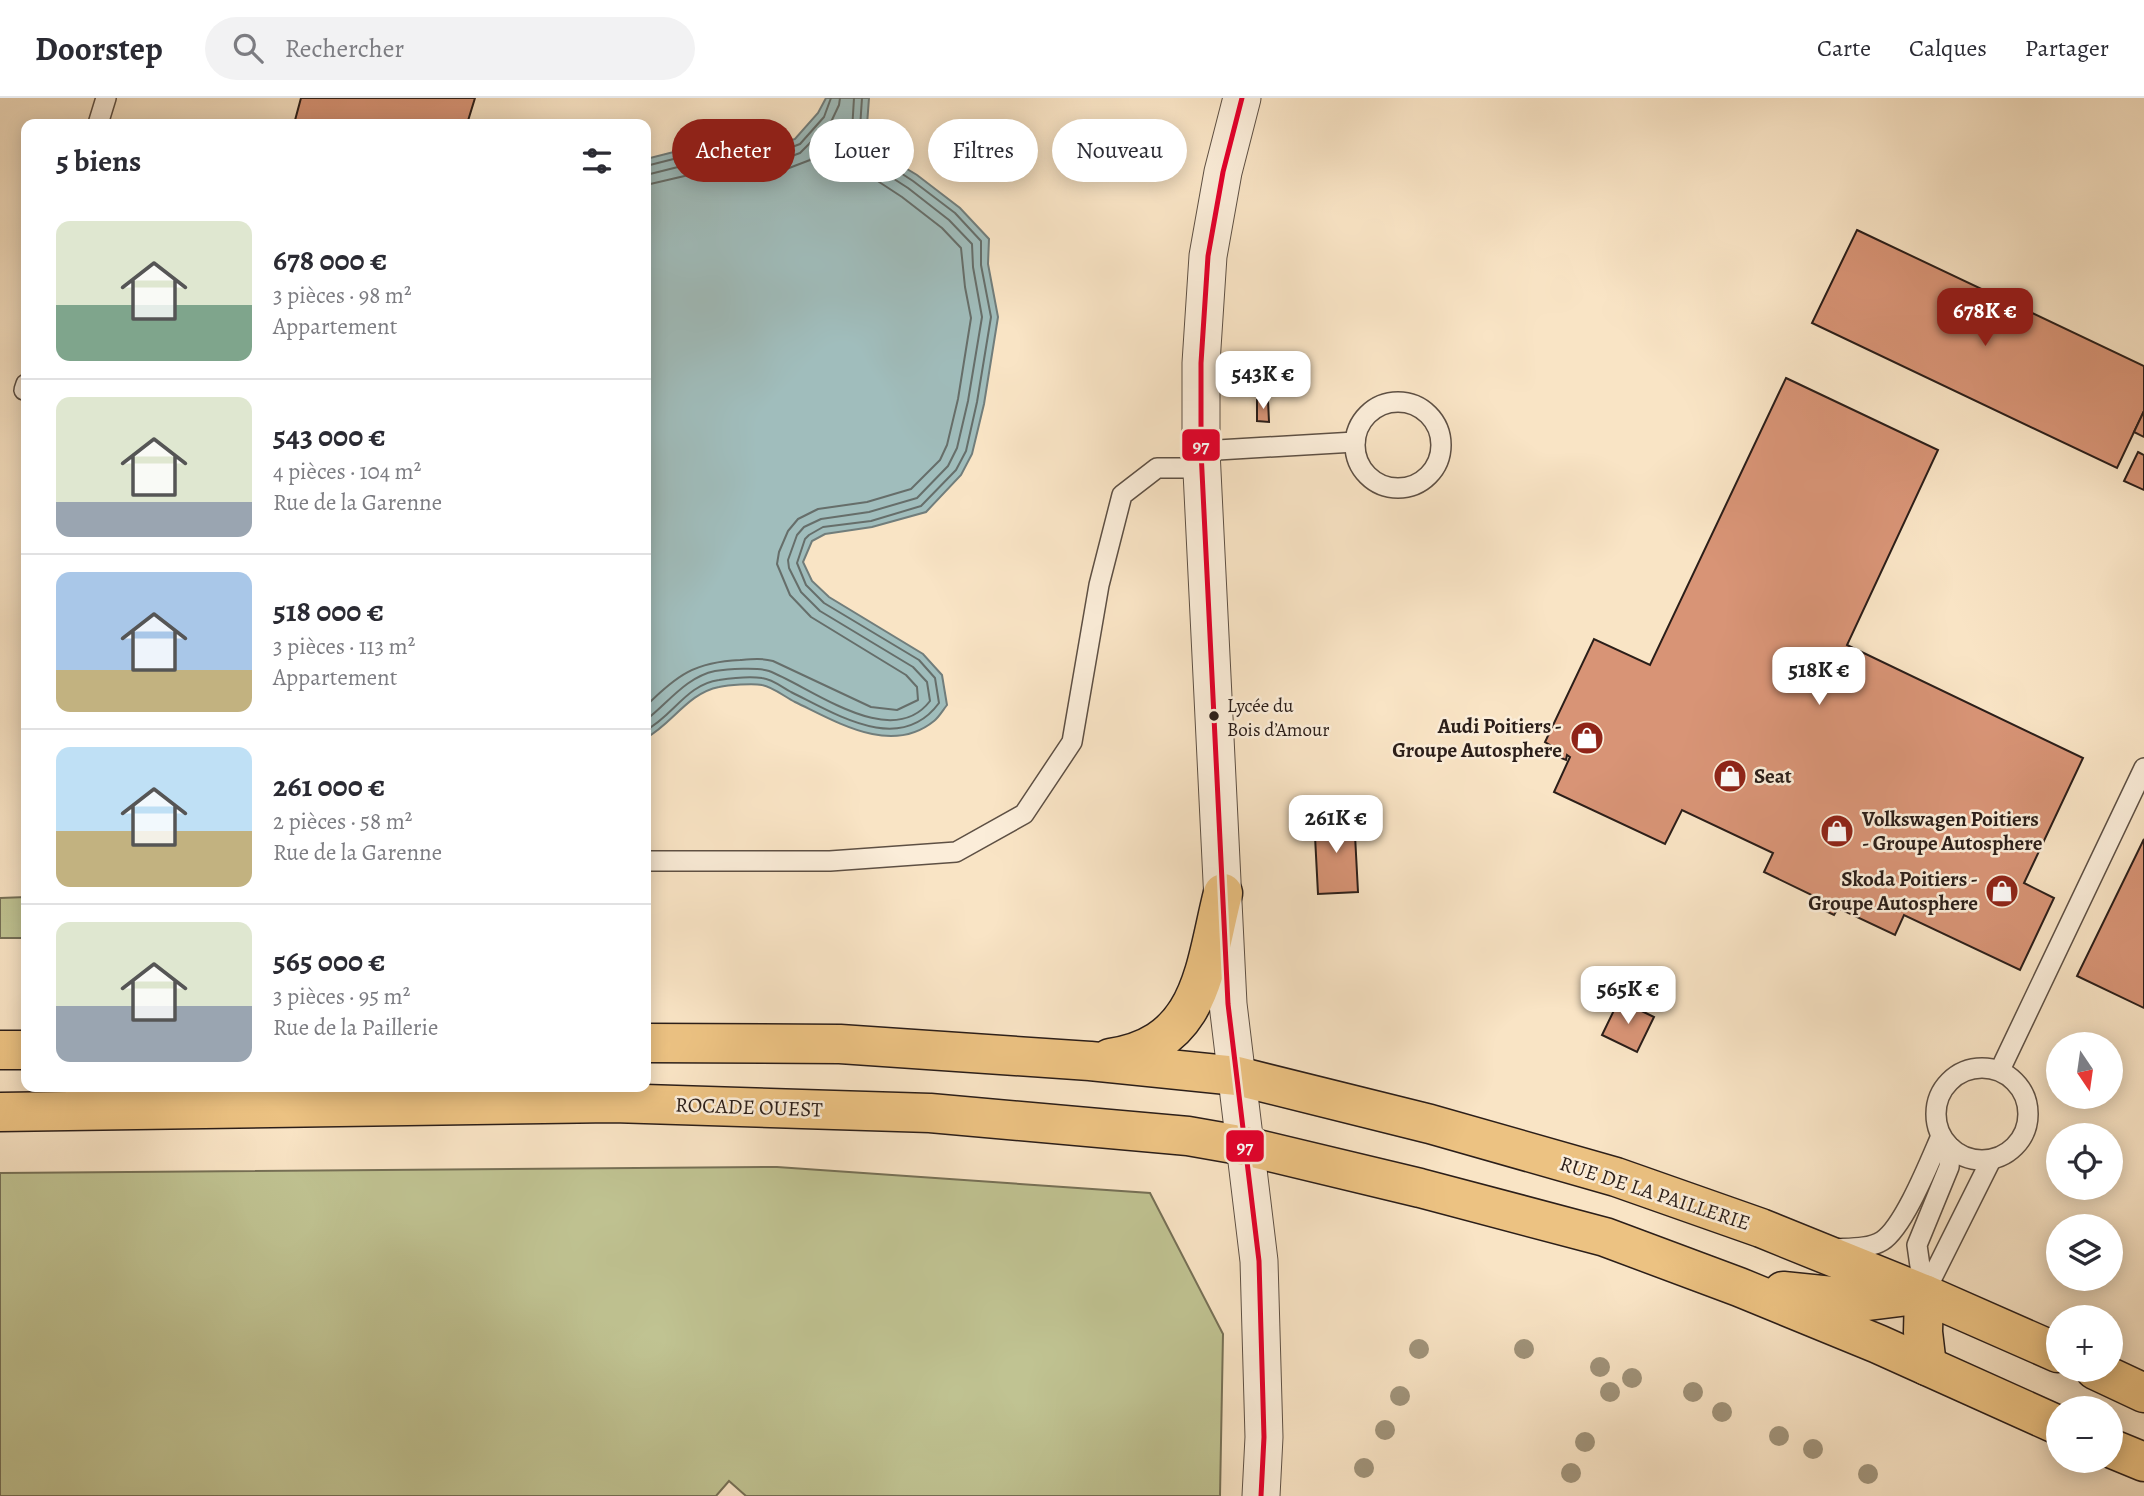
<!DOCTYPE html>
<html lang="fr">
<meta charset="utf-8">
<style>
body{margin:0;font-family:Alegreya,serif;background:#f2f2f3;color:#2b2b33;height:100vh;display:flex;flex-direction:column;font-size:26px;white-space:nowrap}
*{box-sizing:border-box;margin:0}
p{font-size:23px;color:#7c7c81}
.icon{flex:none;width:38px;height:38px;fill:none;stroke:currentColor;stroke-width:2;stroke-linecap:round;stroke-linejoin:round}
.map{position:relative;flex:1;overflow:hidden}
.side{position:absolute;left:21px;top:21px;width:630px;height:973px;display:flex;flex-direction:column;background:#fff;border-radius:14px;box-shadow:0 4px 18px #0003}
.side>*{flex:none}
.banner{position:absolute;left:672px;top:21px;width:665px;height:63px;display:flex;gap:14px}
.needle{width:46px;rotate:167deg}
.fabs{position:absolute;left:2046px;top:934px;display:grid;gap:14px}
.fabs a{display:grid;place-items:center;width:77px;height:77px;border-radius:50%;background:#fff;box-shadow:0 4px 18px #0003;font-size:35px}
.price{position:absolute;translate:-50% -60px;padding:0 16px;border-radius:14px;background:#fff;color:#222;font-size:23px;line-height:46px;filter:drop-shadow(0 2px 4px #0008)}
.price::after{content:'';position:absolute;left:50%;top:42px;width:21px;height:16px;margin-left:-10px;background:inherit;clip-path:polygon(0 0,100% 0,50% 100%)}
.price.current{background:#8f2418;color:#fff}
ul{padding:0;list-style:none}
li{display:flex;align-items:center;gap:21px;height:175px;padding:0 35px}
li+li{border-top:2px solid #e1e1e2}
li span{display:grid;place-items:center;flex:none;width:196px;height:140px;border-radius:14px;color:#555}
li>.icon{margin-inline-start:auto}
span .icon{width:84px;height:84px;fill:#fffc;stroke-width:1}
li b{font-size:30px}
h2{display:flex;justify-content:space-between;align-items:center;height:84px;padding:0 35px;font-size:30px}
.pill{padding:0 24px;border-radius:32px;background:#fff;box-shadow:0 4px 18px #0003;font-size:24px;line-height:63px}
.pill.current{background:#8f2418;color:#fff}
header{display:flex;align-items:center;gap:42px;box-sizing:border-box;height:98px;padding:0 35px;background:#fff;border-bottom:2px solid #e1e1e2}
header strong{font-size:33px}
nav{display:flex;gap:38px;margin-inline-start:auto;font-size:24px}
.search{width:490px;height:63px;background:#f2f2f3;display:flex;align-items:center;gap:18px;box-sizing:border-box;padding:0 24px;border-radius:38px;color:#7c7c81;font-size:26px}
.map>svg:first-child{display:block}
.green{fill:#c0c392;stroke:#767056;stroke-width:2}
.water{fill:#a0bdbc;stroke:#717d7b;stroke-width:2}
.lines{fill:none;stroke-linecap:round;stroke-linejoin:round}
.shore{stroke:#666e6a;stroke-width:2}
.building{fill:#d89476;stroke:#2b1e19;stroke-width:2}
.service-casing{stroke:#5e5044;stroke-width:22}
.minor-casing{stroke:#5e5044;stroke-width:39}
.primary-casing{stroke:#2b1e19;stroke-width:41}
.service{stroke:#fbedd9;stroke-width:19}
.minor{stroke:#fbedd9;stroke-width:37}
.primary{stroke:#ecc282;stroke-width:38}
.bus-1-casing{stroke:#fbedd9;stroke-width:10}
.bus-1{stroke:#e4002b;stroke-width:5}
.tree{fill:#a0937a}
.bus-dot{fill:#2b1e19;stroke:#fbedd9;stroke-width:2.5}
.labels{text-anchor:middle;stroke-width:5;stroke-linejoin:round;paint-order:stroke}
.bus-label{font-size:19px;fill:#2b1e19;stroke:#fbedd9;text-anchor:start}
.poi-label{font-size:21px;font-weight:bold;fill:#2b1e19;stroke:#fbedd9;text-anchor:end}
.street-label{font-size:21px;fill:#2b1e19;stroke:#fbedd9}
.line-badge{stroke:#fbedd9;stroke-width:2.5}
.badge-label{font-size:19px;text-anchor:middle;font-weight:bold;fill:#fff}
</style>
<header>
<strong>Doorstep</strong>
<div class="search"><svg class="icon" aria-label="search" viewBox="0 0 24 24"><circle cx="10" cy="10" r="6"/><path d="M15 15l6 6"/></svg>Rechercher</div>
<nav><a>Carte</a><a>Calques</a><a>Partager</a></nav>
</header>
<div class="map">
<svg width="2144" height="1398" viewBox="0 0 2144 1398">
<rect width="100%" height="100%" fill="#f9e4c5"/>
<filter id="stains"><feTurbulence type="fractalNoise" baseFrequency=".00286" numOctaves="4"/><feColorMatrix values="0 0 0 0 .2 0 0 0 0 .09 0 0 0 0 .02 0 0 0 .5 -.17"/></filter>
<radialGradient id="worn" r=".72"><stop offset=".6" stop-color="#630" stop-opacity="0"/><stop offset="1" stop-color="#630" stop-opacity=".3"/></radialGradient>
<g class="green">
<path d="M26 799V840H0V800Z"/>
<path d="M777 1069 1150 1095 1223 1236 1220 1398H746L729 1383 716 1398H0V1075Z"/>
</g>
<path class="water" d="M826 0H869L867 27 889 60 917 77 960 110 989 141 988 166 998 219 984 306 972 356 961 377 926 414 872 429 825 436 812 443 803 464 812 483 829 499 923 556 942 577 947 607C943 612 939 619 934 623 891 658 837 624 795 604 785 599 773 589 762 587 753 585 728 587 719 589 688 595 672 626 646 640V61L705 46 755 56 795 41 818 15Z"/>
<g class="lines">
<g class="shore">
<path d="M646 68 705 53 758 62 800 46 824 19 831 0"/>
<path d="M646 77 706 62 757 71 800 55 831 24 839 7 840 0"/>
<path d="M646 87 706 73 750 81 763 80 810 62 836 34 840 33 870 78 902 99 942 130 961 150 965 189 971 220 958 301 947 347 940 362 911 391 867 404 818 411 798 421 788 433 779 454 777 466 790 497 811 519 906 577 917 589 918 602 897 612 871 609 773 563C762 560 752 561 740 562 695 564 677 577 646 608"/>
<path d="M646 622C668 605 686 579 715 573 727 571 759 569 769 573 811 589 891 654 930 603L927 584 913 569 820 513 801 494 789 470 788 462 797 437 804 429 821 421 869 414 917 400 948 368 957 350 968 303 982 219 973 169 972 146 949 122 908 90 877 70 852 33 854 0"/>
<path d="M646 632C672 619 687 586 719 582 732 580 749 578 762 580 772 581 782 589 791 594 836 616 900 658 939 605L935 580 919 562 824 505 806 487 797 465 805 441 809 437 823 429 871 423 921 408 956 372 966 353 977 304 991 219 981 167V143L955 115 913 83 884 64 860 30 862 0"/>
</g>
</g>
<g class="building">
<path d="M301 0H475L467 26H294Z"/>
<path d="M1857 132 2144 268V313L2117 370 1812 225Z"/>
<path d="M1786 280 1938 352 1847 547 2083 660 2024 785 2054 800 2020 872 1904 817 1895 837 1838 810 1834 817 1817 809 1820 801 1764 774 1773 755 1682 712 1665 746 1554 694 1570 659 1567 657 1566 662 1546 654 1550 647 1545 644 1594 541 1650 567Z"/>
<path d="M1257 302H1268L1269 324 1257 323Z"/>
<path d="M2144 313V339L2134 334Z"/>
<path d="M2138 354 2144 357V392L2124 383Z"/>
<path d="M1354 718 1358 794 1318 796 1314 719Z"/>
<path d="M2144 741V910L2077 878Z"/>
<path d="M1619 902 1654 919 1637 954 1602 937Z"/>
</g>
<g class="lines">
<defs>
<g id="service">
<path d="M98 26 106 0"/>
<path d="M24 292 26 286"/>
<circle cx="1398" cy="347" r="43"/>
<path d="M1201 353 1355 344"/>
<path d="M646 763H830L956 754 1024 716 1072 644 1099 487 1122 397 1157 370H1202"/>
<circle cx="1982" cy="1016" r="46"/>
<path d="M2000 972 2144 670"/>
<path d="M1834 1151C1849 1150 1869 1151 1882 1143 1904 1129 1930 1063 1941 1038"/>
<path d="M1924 1196 1917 1147 1949 1069 1951 1050"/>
<path d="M1924 1196 1991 1062"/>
</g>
<path id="minor" d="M1242 0 1223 74 1208 158 1201 265V353L1228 906 1259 1163 1264 1339 1261 1398"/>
<g id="primary">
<path d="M646 945 840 946 1090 963 1237 978 1430 1026 1616 1079 1761 1130 1924 1196 2058 1255"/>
<path d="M0 952H26"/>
<path d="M1110 960C1203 946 1204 870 1223 795"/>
<path d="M0 1014 613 1005 930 1015 1188 1038 1245 1048 1420 1090 1605 1139 1739 1189 1878 1246 2058 1327"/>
<path d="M1783 1193 1832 1198 1852 1205 1924 1196 1923 1234 1927 1268"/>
<path d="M2095 1272 2144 1295"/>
<path d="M2110 1350 2144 1364"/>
</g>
</defs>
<use href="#service" class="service-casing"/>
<use href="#minor" class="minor-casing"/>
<use href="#primary" class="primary-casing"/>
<use href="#service" class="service"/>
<use href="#minor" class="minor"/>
<use href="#primary" class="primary"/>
<defs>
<path id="bus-1" d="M1242 0 1223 74 1208 158 1201 265V353L1228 906 1259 1163 1264 1339 1261 1398"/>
</defs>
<use href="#bus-1" class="bus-1-casing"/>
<use href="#bus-1" class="bus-1"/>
</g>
<g class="tree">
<circle cx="1419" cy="1251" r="10"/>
<circle cx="1524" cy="1251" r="10"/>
<circle cx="1600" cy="1269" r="10"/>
<circle cx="1632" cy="1280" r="10"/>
<circle cx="1610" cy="1294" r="10"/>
<circle cx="1693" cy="1294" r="10"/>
<circle cx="1400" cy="1298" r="10"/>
<circle cx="1722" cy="1314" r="10"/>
<circle cx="1385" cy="1332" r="10"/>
<circle cx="1779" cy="1338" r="10"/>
<circle cx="1585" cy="1344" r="10"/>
<circle cx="1813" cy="1351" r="10"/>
<circle cx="1364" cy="1370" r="10"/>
<circle cx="1571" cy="1375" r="10"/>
<circle cx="1868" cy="1376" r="10"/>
</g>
<defs>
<symbol id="shop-disc" viewBox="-11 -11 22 22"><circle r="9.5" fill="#8f2418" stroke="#fbedd9"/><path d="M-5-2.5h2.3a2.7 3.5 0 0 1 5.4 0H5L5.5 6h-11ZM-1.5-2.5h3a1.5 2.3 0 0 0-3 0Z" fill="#fff"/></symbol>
</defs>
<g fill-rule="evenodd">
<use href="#shop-disc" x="1568" y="621" width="38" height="38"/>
<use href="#shop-disc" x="1711" y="659" width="38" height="38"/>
<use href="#shop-disc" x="1818" y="714" width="38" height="38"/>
<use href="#shop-disc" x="1983" y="774" width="38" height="38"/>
</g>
<circle class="bus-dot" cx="1214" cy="618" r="6"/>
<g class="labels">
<g class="bus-label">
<text x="1227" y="614">Lycée du<tspan x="1227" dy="24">Bois d’Amour</tspan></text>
</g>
<g class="poi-label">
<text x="1562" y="635">Audi Poitiers -<tspan x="1562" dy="24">Groupe Autosphere</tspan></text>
<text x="1754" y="685" text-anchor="start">Seat</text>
<text x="1862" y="728" text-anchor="start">Volkswagen Poitiers<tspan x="1862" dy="24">- Groupe Autosphere</tspan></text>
<text x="1978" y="788">Skoda Poitiers -<tspan x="1978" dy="24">Groupe Autosphere</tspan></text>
</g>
<g class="street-label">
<text transform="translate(749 1009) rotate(2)" y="7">ROCADE OUEST</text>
<text transform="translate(1655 1095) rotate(18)" y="7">RUE DE LA PAILLERIE</text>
</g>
</g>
<g class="line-badge">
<rect x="1181" y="330" width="40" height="34" rx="7" fill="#e4002b"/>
<rect x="1225" y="1031" width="40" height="34" rx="7" fill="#e4002b"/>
</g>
<g class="badge-label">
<text x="1201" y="354">97</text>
<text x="1245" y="1055">97</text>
</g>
<rect width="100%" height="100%" filter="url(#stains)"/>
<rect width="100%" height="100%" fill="url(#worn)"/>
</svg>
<div class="fabs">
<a><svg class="needle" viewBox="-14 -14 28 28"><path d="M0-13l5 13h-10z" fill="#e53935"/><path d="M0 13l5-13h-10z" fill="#7c7c81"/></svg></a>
<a><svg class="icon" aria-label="locate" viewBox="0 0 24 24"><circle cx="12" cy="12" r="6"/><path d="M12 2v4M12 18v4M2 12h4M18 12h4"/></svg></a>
<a><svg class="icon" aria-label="layers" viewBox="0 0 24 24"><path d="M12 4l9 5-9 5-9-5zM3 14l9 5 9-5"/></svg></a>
<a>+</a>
<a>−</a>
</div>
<b class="price current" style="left:1985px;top:250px">678K €</b>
<b class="price" style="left:1263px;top:313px">543K €</b>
<b class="price" style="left:1819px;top:609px">518K €</b>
<b class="price" style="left:1336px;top:757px">261K €</b>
<b class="price" style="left:1628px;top:928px">565K €</b>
<div class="banner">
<a class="pill current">Acheter</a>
<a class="pill">Louer</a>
<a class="pill">Filtres</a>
<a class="pill">Nouveau</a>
</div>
<section class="side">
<h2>5 biens<svg class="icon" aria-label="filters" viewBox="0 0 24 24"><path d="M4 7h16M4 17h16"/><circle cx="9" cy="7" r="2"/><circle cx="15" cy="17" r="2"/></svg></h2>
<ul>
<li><span style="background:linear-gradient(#dfe7d0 60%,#7fa58c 0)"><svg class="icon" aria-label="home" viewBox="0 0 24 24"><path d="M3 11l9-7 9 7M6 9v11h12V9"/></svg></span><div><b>678 000 €</b><p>3 pièces · 98 m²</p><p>Appartement</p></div></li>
<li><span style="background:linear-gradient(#dfe7d0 75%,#9aa5b1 0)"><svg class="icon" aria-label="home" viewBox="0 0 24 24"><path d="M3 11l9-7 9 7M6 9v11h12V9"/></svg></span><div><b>543 000 €</b><p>4 pièces · 104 m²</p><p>Rue de la Garenne</p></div></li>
<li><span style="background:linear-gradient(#a9c7e8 70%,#c2b280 0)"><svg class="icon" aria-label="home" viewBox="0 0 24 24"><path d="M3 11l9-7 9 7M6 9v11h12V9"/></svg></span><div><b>518 000 €</b><p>3 pièces · 113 m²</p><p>Appartement</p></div></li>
<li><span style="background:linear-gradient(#bfe0f5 60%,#c2b280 0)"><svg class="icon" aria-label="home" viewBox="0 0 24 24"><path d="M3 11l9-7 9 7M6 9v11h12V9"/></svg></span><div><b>261 000 €</b><p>2 pièces · 58 m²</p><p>Rue de la Garenne</p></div></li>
<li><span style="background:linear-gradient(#dfe7d0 60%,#9aa5b1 0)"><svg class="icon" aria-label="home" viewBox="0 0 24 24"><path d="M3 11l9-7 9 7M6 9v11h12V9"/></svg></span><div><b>565 000 €</b><p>3 pièces · 95 m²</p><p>Rue de la Paillerie</p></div></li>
</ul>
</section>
</div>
